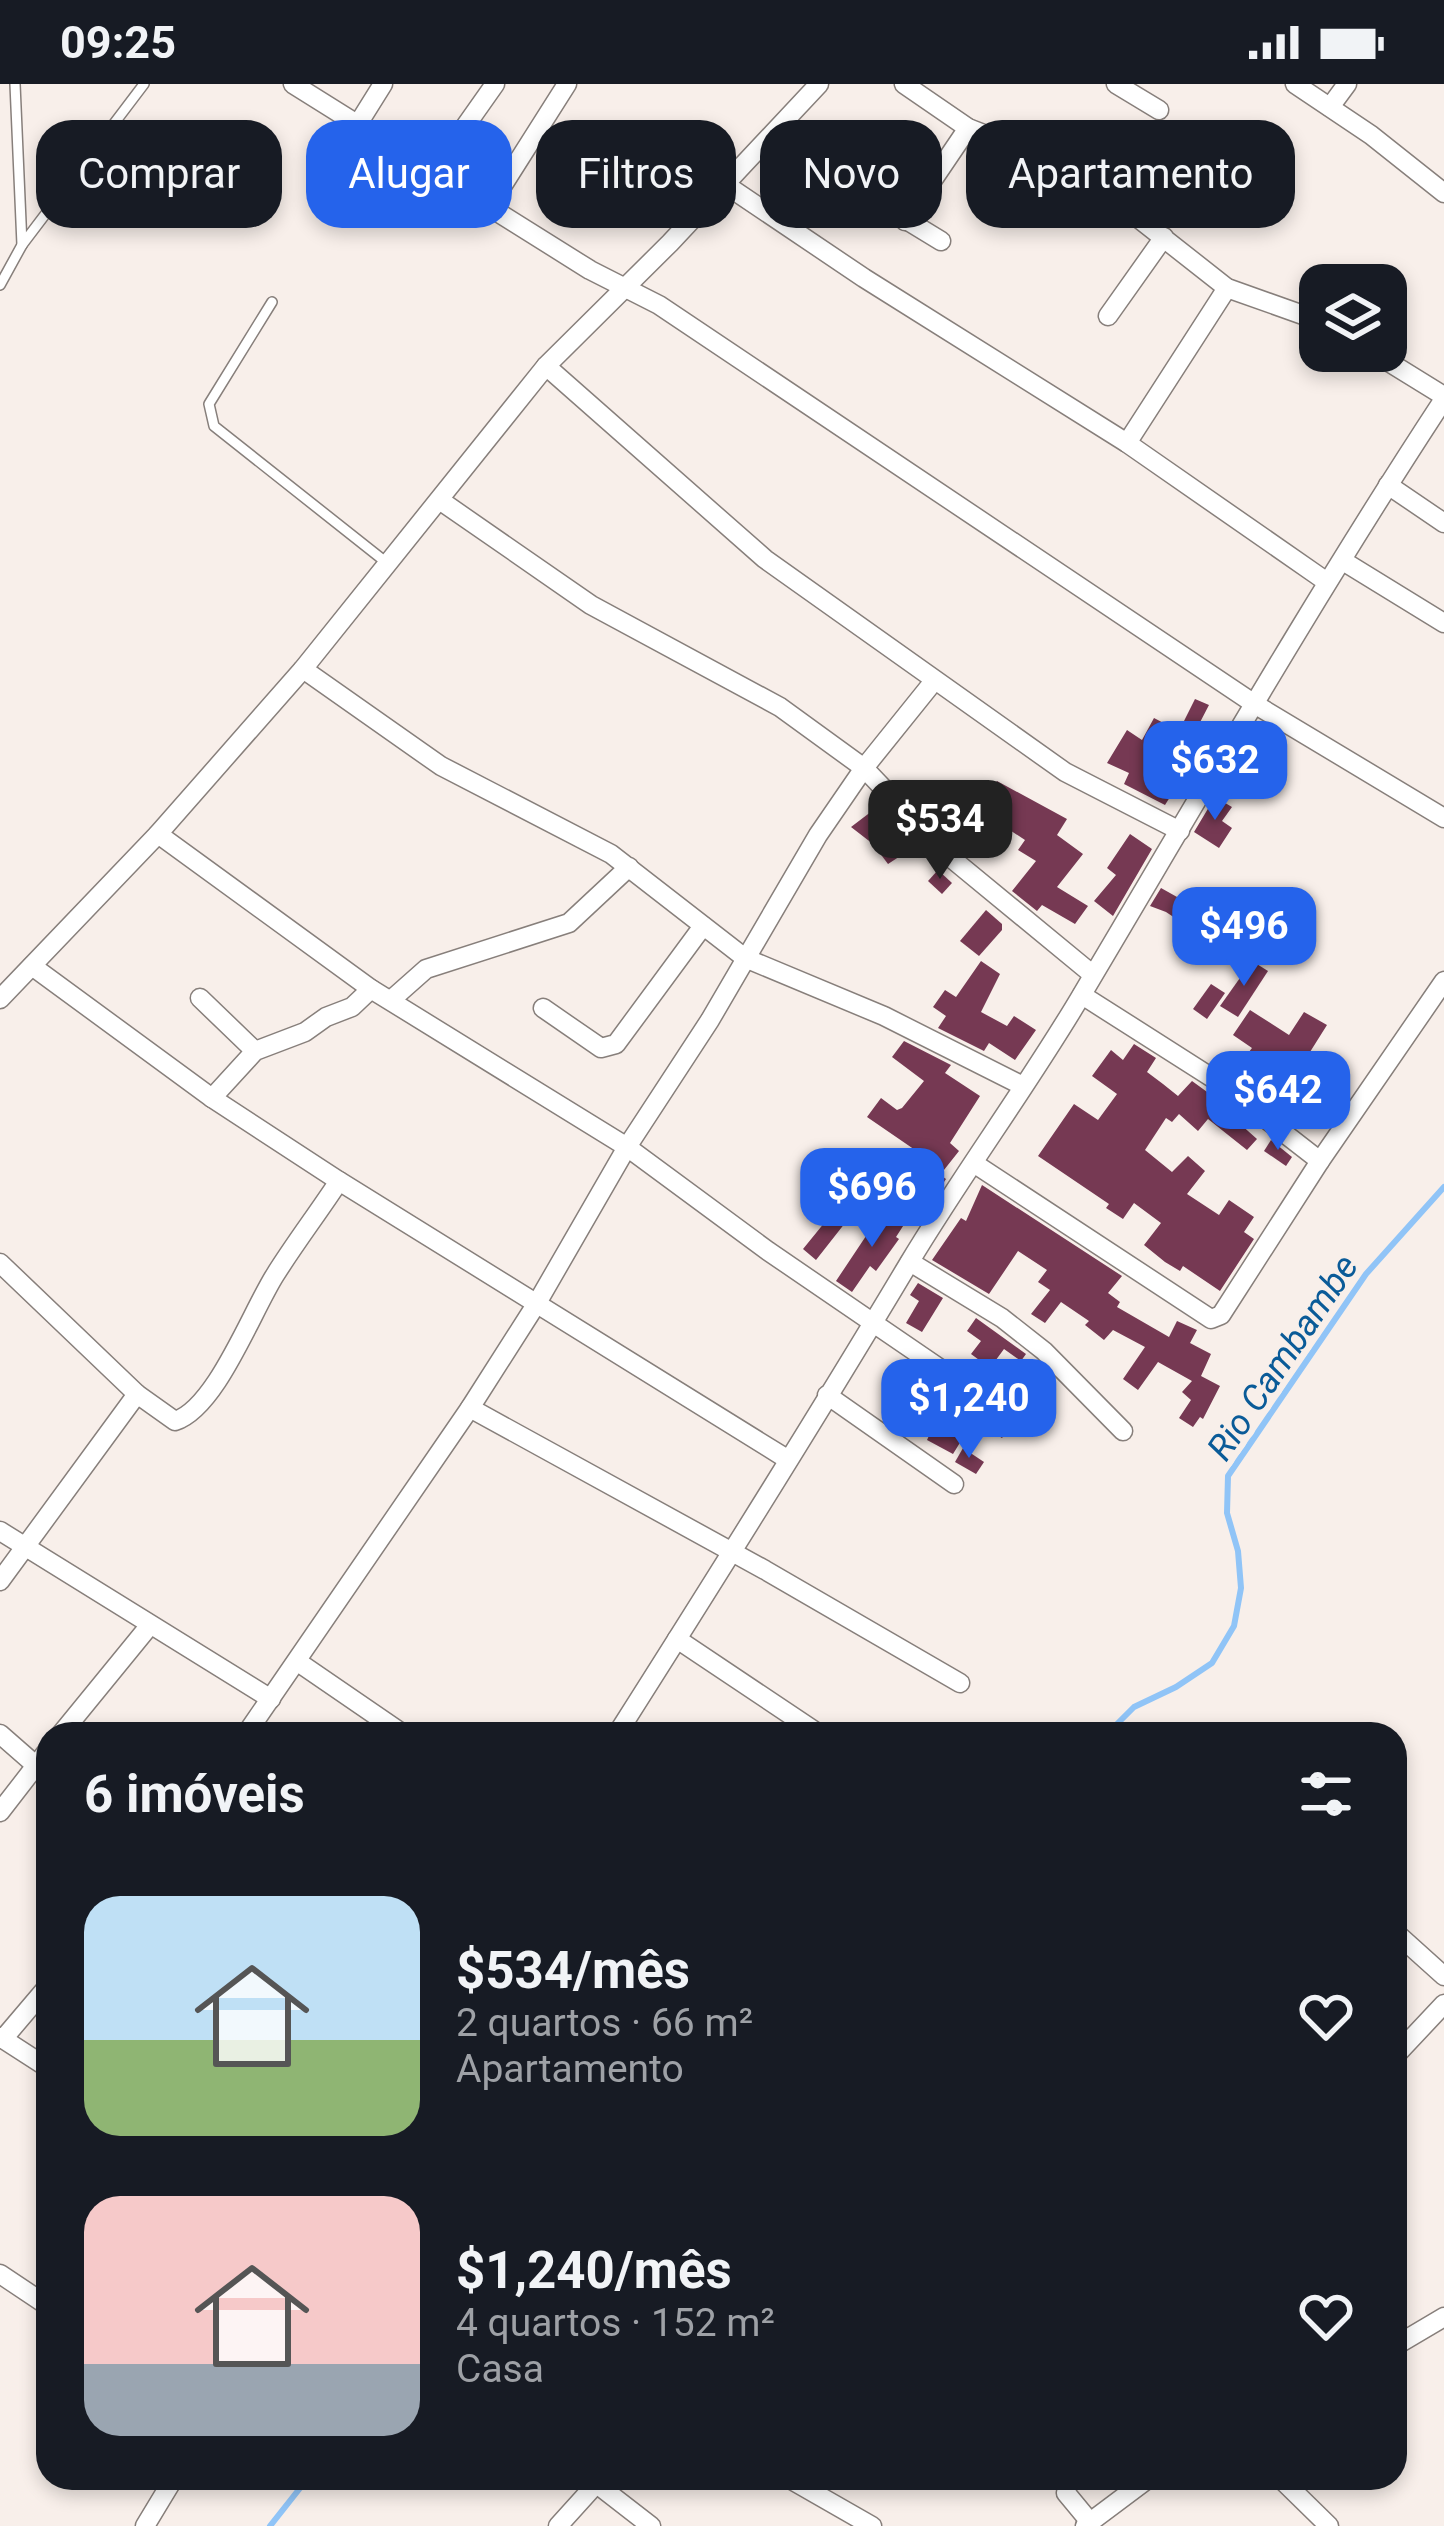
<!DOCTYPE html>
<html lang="pt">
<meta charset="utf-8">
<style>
body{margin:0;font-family:Roboto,sans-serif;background:#242831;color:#f1f3f6;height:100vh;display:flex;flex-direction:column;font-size:45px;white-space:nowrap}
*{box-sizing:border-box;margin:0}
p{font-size:39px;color:#9ea1a6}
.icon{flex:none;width:66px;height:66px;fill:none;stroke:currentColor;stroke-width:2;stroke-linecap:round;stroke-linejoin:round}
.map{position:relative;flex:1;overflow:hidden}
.drawer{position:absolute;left:36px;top:1638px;width:1371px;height:768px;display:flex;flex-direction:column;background:#171b24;border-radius:36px;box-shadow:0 6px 18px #0003}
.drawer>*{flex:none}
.banner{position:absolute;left:36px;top:36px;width:1374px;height:108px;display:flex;gap:24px}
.buttons{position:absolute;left:1299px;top:180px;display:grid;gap:24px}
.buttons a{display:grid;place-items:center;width:108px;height:108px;border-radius:24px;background:#171b24;box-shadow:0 6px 18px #0003;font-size:60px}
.price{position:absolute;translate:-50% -102px;padding:0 27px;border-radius:24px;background:#2563eb;color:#fff;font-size:39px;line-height:78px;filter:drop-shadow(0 3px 6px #0008)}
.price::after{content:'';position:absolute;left:50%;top:72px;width:36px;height:27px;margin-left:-18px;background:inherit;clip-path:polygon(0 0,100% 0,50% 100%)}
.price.on{background:#222;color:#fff}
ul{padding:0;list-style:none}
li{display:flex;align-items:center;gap:36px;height:300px;padding:0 48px}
li span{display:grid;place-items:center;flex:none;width:336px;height:240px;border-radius:36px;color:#555}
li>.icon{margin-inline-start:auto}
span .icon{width:144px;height:144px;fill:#fffc;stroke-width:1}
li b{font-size:51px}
h2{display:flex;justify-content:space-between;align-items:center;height:144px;padding:0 48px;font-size:51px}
.chip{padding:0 42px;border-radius:36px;background:#171b24;box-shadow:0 6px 18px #0003;font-size:42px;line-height:108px}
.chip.on{background:#2563eb;color:#fff}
.status{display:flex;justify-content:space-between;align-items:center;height:84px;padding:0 60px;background:#171b24;direction:ltr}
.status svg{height:33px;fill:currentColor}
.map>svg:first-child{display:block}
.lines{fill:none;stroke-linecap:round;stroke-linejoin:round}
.stream{stroke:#90c4f7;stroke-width:6}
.building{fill:#763953}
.service-casing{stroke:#877f7b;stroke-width:12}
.minor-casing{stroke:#877f7b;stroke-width:21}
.service{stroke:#fff;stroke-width:9}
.minor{stroke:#fff;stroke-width:18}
.labels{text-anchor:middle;stroke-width:12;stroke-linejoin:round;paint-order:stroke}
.water-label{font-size:36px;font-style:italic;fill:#0a5b98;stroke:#f8efea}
</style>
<div class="status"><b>09:25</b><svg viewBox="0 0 49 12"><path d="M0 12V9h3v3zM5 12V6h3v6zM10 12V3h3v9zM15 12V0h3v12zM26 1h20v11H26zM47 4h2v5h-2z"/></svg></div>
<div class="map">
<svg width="1444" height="2442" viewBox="0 0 1444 2442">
<rect width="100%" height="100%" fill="#f8efea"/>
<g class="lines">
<g class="stream">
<path d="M1107 1650 1134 1623 1176 1603 1212 1579 1234 1542 1241 1504 1238 1467 1227 1429 1228 1392 1366 1190 1444 1103"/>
<path d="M270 2442 308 2394"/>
</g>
</g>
<g class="building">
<path d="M1195 615 1209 621 1182 673 1164 698 1175 705 1165 721 1124 700 1129 689 1107 679 1127 646 1142 656 1154 634 1179 647Z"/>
<path d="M997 697 1067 735 1057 751 1083 770 1057 803 1088 822 1075 840 1042 821 1037 827 1012 807 1036 777 1018 766 1025 756 978 725Z"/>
<path d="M1215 713 1232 723 1222 737 1232 744 1219 764 1194 748Z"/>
<path d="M876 724 908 767 888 780 873 760 851 743Z"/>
<path d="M1130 750 1152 765 1113 832 1094 817 1116 791 1107 784Z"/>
<path d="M938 786 952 799 942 810 928 797Z"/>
<path d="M1161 804 1202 827 1193 846 1166 828 1150 822Z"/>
<path d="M986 826 1002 840V846L979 872 960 857Z"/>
<path d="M1216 849 1226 855 1231 849 1254 867 1241 885 1208 862Z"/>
<path d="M981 877 1000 890 981 928 1007 942 1014 932 1036 946 1015 976 989 959 984 967 938 944 946 932 933 923 945 906 956 913Z"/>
<path d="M1252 877 1268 887 1238 933 1220 922Z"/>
<path d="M1211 900 1225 909 1207 935 1193 925Z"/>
<path d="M1250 926 1289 951 1304 928 1327 941 1310 968 1315 971 1292 1008 1242 977 1252 964 1233 951Z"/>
<path d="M904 957 951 981 945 989 980 1012 950 1059 959 1067 940 1091 946 1095 938 1107 906 1088 918 1068 867 1033 881 1014 897 1026 902 1024 924 997 892 973Z"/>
<path d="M1134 960 1156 974 1147 988 1163 1000 1178 1012 1192 997 1243 1034 1239 1039 1257 1055 1247 1066 1208 1035 1198 1047 1179 1030 1172 1038 1166 1034 1145 1066 1172 1088 1188 1072 1205 1087 1187 1110 1219 1131 1229 1116 1254 1133 1244 1148 1254 1155 1220 1207 1183 1182 1180 1187 1165 1178 1144 1161 1161 1139 1134 1119 1123 1135 1106 1124 1109 1120 1038 1072 1074 1020 1098 1036 1117 1010 1092 992 1111 966 1123 976Z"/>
<path d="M1271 1056 1292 1073 1286 1082 1264 1067Z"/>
<path d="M861 1074 908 1104 896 1124 871 1106 816 1176 803 1165 825 1138 821 1135Z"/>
<path d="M982 1101 1122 1192 1108 1209 1120 1218 1117 1223 1169 1253 1177 1237 1197 1246 1190 1259 1211 1270 1201 1292 1220 1302 1203 1335 1200 1333 1193 1343 1179 1334 1191 1316 1182 1308 1192 1297 1158 1278 1138 1306 1123 1295 1145 1263 1113 1246 1104 1256 1085 1241 1089 1237 1061 1218 1045 1239 1031 1230 1050 1206 1038 1198 1047 1186 1018 1167 989 1210 932 1176 961 1134 966 1137Z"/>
<path d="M884 1125 905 1139 896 1153 899 1155 876 1187 870 1182 852 1208 836 1197Z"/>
<path d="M918 1199 943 1214 922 1248 906 1239 919 1217 910 1211Z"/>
<path d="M976 1234 1026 1270 1021 1277 1004 1265 990 1284 971 1270 981 1257 967 1247Z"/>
<path d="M905 1296 920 1304 909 1323 894 1314Z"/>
<path d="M965 1318 1007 1347 1002 1354 974 1336 953 1370 927 1356 940 1328 954 1336Z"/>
<path d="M963 1364 984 1378 976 1390 955 1378Z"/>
</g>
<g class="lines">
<defs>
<g id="service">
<path d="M22 161 144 0"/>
<path d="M0 201 22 161 15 0"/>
<path d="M272 218 209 320 214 342 387 479"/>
</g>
<g id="minor">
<path d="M293 0 590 186 659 221 1256 621 1444 734"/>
<path d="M904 0 968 44 1056 78 1119 119 1227 204 1320 237"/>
<path d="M1116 0 1159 26"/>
<path d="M1295 0 1371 51 1444 109"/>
<path d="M1330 23 1347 0"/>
<path d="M358 40 383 0"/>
<path d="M772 54 941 157"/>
<path d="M433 88 495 0"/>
<path d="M726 101 864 194 1127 359 1327 498"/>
<path d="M489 123 567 0"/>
<path d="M905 137 968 44"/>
<path d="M1108 232 1164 153"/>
<path d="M1371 267 1444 312"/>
<path d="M546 282 765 475 1065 688 1180 747"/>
<path d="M1127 359 1227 204"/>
<path d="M1388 401 1444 439"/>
<path d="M441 417 591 521 780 623 864 684 945 769 1092 890"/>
<path d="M1343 477 1444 539"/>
<path d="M303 585 441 682 611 770 745 874 884 932 1023 1002"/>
<path d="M158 750 371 905 627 1063 768 1167 1024 1342"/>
<path d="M32 882 212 1014 339 1097 787 1375"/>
<path d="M1082 911 1217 997 1320 1077"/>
<path d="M200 914 255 967"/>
<path d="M0 915 158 750 303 585 546 282 670 159 819 0"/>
<path d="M391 916 426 885 569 839 629 783"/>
<path d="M543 924 601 964 616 960 703 842"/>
<path d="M212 1014 255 967 305 948 326 933 352 923 371 905"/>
<path d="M975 1080 1211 1235 1221 1231 1320 1077 1444 897"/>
<path d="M910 1178 1002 1234 1044 1267 1123 1347"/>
<path d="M0 1179 137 1310 175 1337C216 1324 251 1229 275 1191 295 1159 318 1129 339 1097"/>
<path d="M827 1311 954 1400"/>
<path d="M470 1324 765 1486 960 1599"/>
<path d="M0 1447 271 1615"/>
<path d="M0 1497 137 1310"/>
<path d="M677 1555 819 1650"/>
<path d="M298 1578 403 1650"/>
<path d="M0 1650 48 1692"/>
<path d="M61 1650 150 1541"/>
<path d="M246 1650 470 1324 537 1219 627 1063 710 936 818 751 864 684 934 597"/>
<path d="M617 1650C716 1494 814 1338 909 1179 963 1089 1027 1003 1081 912 1200 712 1316 510 1444 315"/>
<path d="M0 1728 48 1666"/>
<path d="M1395 1848 1444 1892"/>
<path d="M0 1953 48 1984"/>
<path d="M3 1955 48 1902"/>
<path d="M1395 1972 1444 1920"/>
<path d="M0 2190 48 2222"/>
<path d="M1395 2262 1444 2233"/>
<path d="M589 2394 651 2442"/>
<path d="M788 2394 872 2442"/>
<path d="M1069 2394 1066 2409 1090 2438"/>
<path d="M1280 2394 1329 2442"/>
<path d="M145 2442 174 2394"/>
<path d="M558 2442 596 2400"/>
<path d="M1085 2442 1149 2394"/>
</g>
</defs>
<use href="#service" class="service-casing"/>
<use href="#minor" class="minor-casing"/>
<use href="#service" class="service"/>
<use href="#minor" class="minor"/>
</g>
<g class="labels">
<g class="water-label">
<text transform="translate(1282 1273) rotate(-56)" y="13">Rio Cambambe</text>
</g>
</g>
</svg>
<div class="buttons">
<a><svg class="icon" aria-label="layers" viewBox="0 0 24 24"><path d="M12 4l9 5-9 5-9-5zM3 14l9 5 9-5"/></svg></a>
</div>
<b class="price" style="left:1215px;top:739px">$632</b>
<b class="price on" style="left:940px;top:798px">$534</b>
<b class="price" style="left:1244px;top:905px">$496</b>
<b class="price" style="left:1278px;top:1069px">$642</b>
<b class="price" style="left:872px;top:1166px">$696</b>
<b class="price" style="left:969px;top:1377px">$1,240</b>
<div class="banner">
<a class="chip">Comprar</a>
<a class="chip on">Alugar</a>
<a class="chip">Filtros</a>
<a class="chip">Novo</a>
<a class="chip">Apartamento</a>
</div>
<section class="drawer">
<h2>6 imóveis<svg class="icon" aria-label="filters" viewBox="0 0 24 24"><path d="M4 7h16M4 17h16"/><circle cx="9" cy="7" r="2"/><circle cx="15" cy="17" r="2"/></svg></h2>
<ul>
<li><span style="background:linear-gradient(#bfe0f5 60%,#8fb573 0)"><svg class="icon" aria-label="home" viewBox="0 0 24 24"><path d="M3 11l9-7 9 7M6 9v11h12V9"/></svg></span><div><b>$534/mês</b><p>2 quartos · 66 m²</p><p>Apartamento</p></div><svg class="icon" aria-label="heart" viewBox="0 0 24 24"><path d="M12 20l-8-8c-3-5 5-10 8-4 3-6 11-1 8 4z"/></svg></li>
<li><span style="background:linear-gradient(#f6c9c9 70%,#9aa5b1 0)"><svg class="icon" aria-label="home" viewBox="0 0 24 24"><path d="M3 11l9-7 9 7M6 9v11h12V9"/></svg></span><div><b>$1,240/mês</b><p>4 quartos · 152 m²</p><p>Casa</p></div><svg class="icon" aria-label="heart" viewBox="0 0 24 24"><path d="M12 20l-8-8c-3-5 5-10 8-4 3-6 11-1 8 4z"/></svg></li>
</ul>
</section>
</div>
